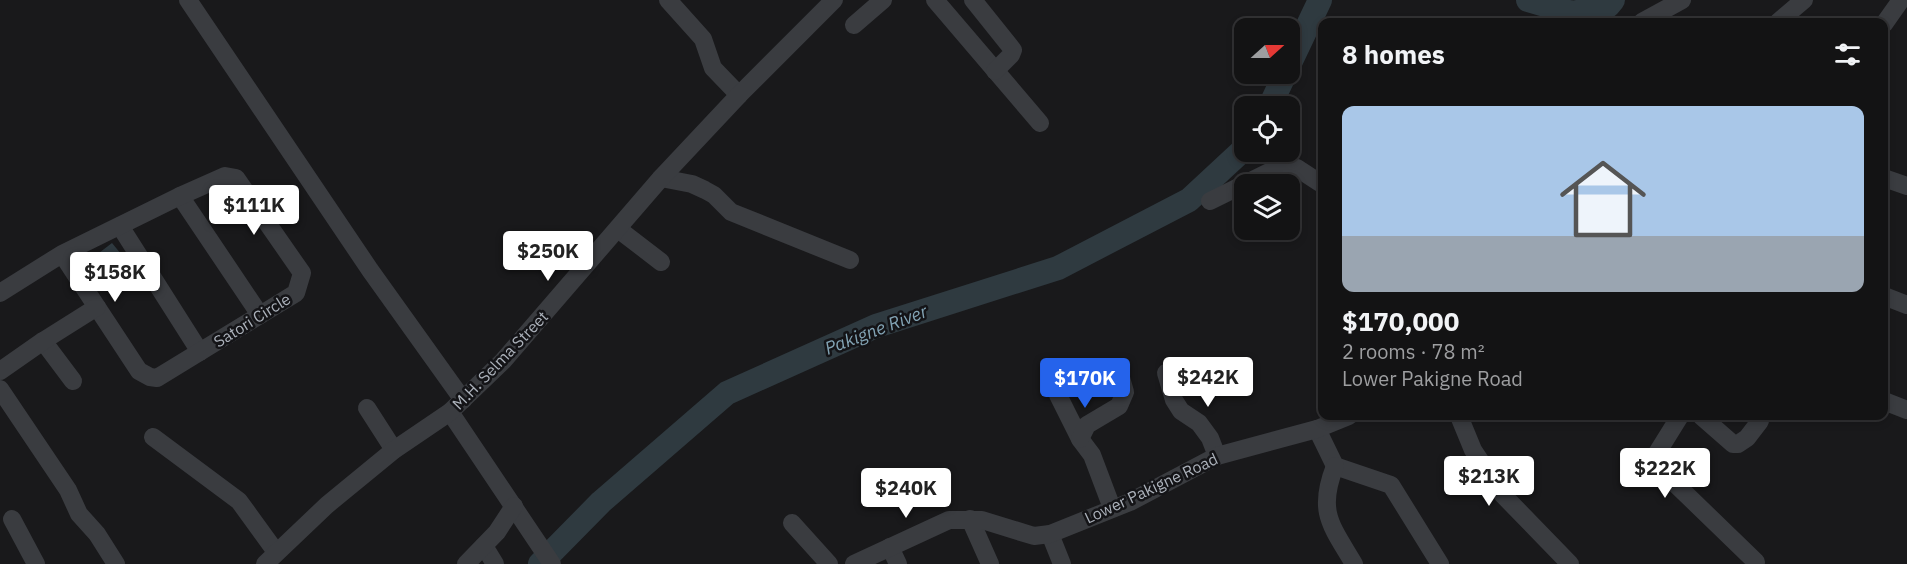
<!DOCTYPE html>
<meta charset="utf-8">
<style>
body{margin:0;font-family:"IBM Plex Sans",sans-serif;background:#202022;color:#f1f3f6;height:100vh;display:flex;flex-direction:column;font-size:22px;white-space:nowrap}
*{box-sizing:border-box;margin:0}
p{font-size:20px;color:#9d9ea0}
.icon{flex:none;width:33px;height:33px;fill:none;stroke:currentColor;stroke-width:2;stroke-linecap:round;stroke-linejoin:round}
.map{position:relative;flex:1;overflow:hidden}
.drawer{position:absolute;left:1318px;top:18px;width:570px;height:402px;display:flex;flex-direction:column;background:#131314;border-radius:12px;box-shadow:0 3px 9px #0003,0 0 0 2px #323234}
.drawer>*{flex:none}
.needle{width:39px;rotate:69deg}
.buttons{position:absolute;left:1234px;top:18px;display:grid;gap:12px}
.buttons a{display:grid;place-items:center;width:66px;height:66px;border-radius:12px;background:#131314;box-shadow:0 3px 9px #0003,0 0 0 2px #323234;font-size:30px}
.price{position:absolute;translate:-50% -51px;padding:0 14px;border-radius:6px;background:#fff;color:#222;font-size:20px;line-height:39px;filter:drop-shadow(0 2px 3px #0008)}
.price::after{content:'';position:absolute;left:50%;top:36px;width:18px;height:14px;margin-left:-9px;background:inherit;clip-path:polygon(0 0,100% 0,50% 100%)}
.price.selected{background:#2563eb;color:#fff}
ul{padding:0;list-style:none}
li{display:grid;align-content:center;gap:12px;height:318px;padding:0 24px}
li span{display:grid;place-items:center;height:186px;border-radius:12px;color:#555}
li>.icon{margin-inline-start:auto}
span .icon{width:108px;height:108px;fill:#fffc;stroke-width:1}
li b{font-size:26px}
h2{display:flex;justify-content:space-between;align-items:center;height:72px;padding:0 24px;font-size:26px}
.map>svg:first-child{display:block}
.water{fill:#2f3a40}
.lines{fill:none;stroke-linecap:round;stroke-linejoin:round}
.river{stroke:#2f3a40;stroke-width:24}
.minor{stroke:#3a3c40;stroke-width:18}
.labels{text-anchor:middle;stroke-width:5;stroke-linejoin:round;paint-order:stroke}
.street-label{font-size:16px;fill:#acb2bb;stroke:#141417}
.water-label{font-size:18px;font-style:italic;fill:#83a4b5;stroke:#141417}
</style>
<div class="map">
<svg width="1907" height="564" viewBox="0 0 1907 564">
<rect width="100%" height="100%" fill="#19191b"/>
<path class="water" d="M112 243 121 254 103 268 107 273 99 279 90 267 94 264 91 259Z"/>
<g class="lines">
<g class="river">
<path d="M1528 0 1572 13 1608 6 1613 0"/>
<path d="M1290 63 1320 0"/>
<path d="M1270 106 1285 74"/>
<path d="M540 564 601 502 727 393 876 326 1058 268 1189 200 1245 148"/>
</g>
<g class="minor">
<path d="M188 0 370 270 463 400"/>
<path d="M668 0 703 39 713 68 739 95"/>
<path d="M935 0 1040 123"/>
<path d="M973 0 1013 50 1011 55 995 71"/>
<path d="M1642 22 1682 0"/>
<path d="M1778 22 1804 0"/>
<path d="M1884 24 1901 0"/>
<path d="M854 25 883 0"/>
<path d="M661 178 692 184 705 190 714 195 731 212 850 260"/>
<path d="M1884 178 1907 186"/>
<path d="M180 196 260 315"/>
<path d="M1210 201 1285 164 1297 168 1320 183"/>
<path d="M120 226 200 352"/>
<path d="M618 229 661 262"/>
<path d="M0 293 62 254 180 196 225 176 236 178 302 273 296 293 157 378 150 377 139 371 62 254"/>
<path d="M1884 296 1907 305"/>
<path d="M43 341 73 381"/>
<path d="M0 371 43 341 97 307"/>
<path d="M1166 373 1174 400 1181 411 1199 423 1210 438 1217 456"/>
<path d="M0 389 68 490 79 514 97 534 116 564"/>
<path d="M1058 395 1080 439 1092 455 1112 508"/>
<path d="M1884 401 1907 410"/>
<path d="M367 408 394 450"/>
<path d="M450 412 552 564"/>
<path d="M1459 416 1473 450 1503 495 1570 564"/>
<path d="M1680 416 1657 453V462L1661 470 1756 562"/>
<path d="M1701 416 1733 444H1738L1747 438 1760 421"/>
<path d="M1317 429 1335 466 1391 485 1440 564"/>
<path d="M153 437 239 501 276 552"/>
<path d="M1080 439 1087 425 1119 406 1125 392 1121 378"/>
<path d="M1335 466C1317 512 1331 525 1354 564"/>
<path d="M12 519 36 564"/>
<path d="M970 519 990 564"/>
<path d="M792 523 829 564"/>
<path d="M1050 534 1062 564"/>
<path d="M484 546 495 564"/>
<path d="M890 547 898 564"/>
<path d="M265 564 327 505 394 450 450 412 503 361 661 178 739 95 834 0"/>
<path d="M466 564 497 532 514 506"/>
<path d="M854 564 949 520H982L1034 536 1050 534 1130 502 1217 456 1317 429 1349 416"/>
</g>
</g>
<g class="labels">
<g class="street-label">
<text transform="translate(252 320) rotate(-32)" y="6">Satori Circle</text>
<text transform="translate(500 360) rotate(-46)" y="6">M.H. Selma Street</text>
<text transform="translate(1151 488) rotate(-25)" y="6">Lower Pakigne Road</text>
</g>
<g class="water-label">
<text transform="translate(876 330) rotate(-21)" y="6">Pakigne River</text>
</g>
</g>
</svg>
<div class="buttons">
<a><svg class="needle" viewBox="-14 -14 28 28"><path d="M0-13l5 13h-10z" fill="#e53935"/><path d="M0 13l5-13h-10z" fill="#9d9ea0"/></svg></a>
<a><svg class="icon" aria-label="locate" viewBox="0 0 24 24"><circle cx="12" cy="12" r="6"/><path d="M12 2v4M12 18v4M2 12h4M18 12h4"/></svg></a>
<a><svg class="icon" aria-label="layers" viewBox="0 0 24 24"><path d="M12 4l9 5-9 5-9-5zM3 14l9 5 9-5"/></svg></a>
</div>
<b class="price" style="left:254px;top:236px">$111K</b>
<b class="price" style="left:548px;top:282px">$250K</b>
<b class="price" style="left:115px;top:303px">$158K</b>
<b class="price" style="left:1208px;top:408px">$242K</b>
<b class="price selected" style="left:1085px;top:409px">$170K</b>
<b class="price" style="left:1665px;top:499px">$222K</b>
<b class="price" style="left:1489px;top:507px">$213K</b>
<b class="price" style="left:906px;top:519px">$240K</b>
<section class="drawer">
<h2>8 homes<svg class="icon" aria-label="filters" viewBox="0 0 24 24"><path d="M4 7h16M4 17h16"/><circle cx="9" cy="7" r="2"/><circle cx="15" cy="17" r="2"/></svg></h2>
<ul>
<li><span style="background:linear-gradient(#a9c7e8 70%,#9aa5b1 0)"><svg class="icon" aria-label="home" viewBox="0 0 24 24"><path d="M3 11l9-7 9 7M6 9v11h12V9"/></svg></span><div><b>$170,000</b><p>2 rooms · 78 m²</p><p>Lower Pakigne Road</p></div></li>
</ul>
</section>
</div>
